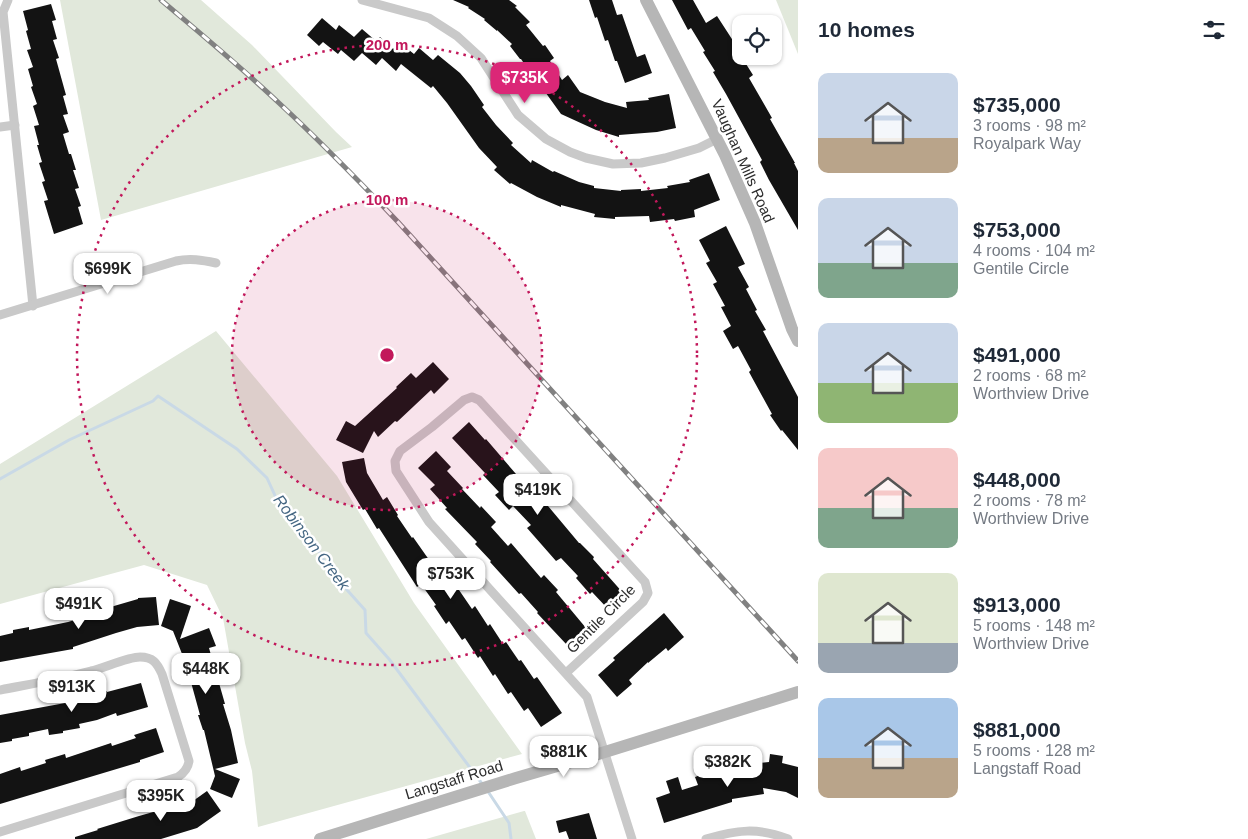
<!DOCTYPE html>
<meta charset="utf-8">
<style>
body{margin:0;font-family:Arial,sans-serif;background:#f6f6f7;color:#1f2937;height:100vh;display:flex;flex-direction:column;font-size:19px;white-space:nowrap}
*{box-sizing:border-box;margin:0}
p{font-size:16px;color:#747a83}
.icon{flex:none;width:28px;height:28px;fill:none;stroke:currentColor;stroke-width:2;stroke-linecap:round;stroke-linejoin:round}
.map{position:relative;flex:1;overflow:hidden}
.panel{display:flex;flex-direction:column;background:#fff;width:450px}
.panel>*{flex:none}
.tools{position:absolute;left:732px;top:15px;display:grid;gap:10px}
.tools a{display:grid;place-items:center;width:50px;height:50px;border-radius:10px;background:#fff;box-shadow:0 1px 4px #0004;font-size:25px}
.price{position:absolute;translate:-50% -42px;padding:0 11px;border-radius:10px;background:#fff;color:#222;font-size:16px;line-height:32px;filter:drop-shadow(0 1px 2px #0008)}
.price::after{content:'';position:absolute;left:50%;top:30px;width:15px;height:11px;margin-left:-8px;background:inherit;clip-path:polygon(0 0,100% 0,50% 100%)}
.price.on{background:#db2777;color:#fff}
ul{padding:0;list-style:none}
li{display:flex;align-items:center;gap:15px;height:125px;padding:0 20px}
li span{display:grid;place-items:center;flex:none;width:140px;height:100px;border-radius:10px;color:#555}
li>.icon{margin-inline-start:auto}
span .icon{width:60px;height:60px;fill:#fffc;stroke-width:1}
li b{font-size:21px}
h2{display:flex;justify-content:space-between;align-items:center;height:60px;padding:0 20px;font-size:21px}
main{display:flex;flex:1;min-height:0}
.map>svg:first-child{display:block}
.green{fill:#e1e8db}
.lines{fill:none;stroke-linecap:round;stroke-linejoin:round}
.stream{stroke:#c9d9e6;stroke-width:3}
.building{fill:#131313}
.street{stroke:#c9c9c9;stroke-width:9}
.secondary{stroke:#b6b6b6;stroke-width:12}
.rail-casing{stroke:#818181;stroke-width:5}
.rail{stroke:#fff;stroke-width:3;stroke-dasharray:9;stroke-linecap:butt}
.ring{fill:none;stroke:#c2185b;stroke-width:2.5;stroke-dasharray:2.5 5}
.labels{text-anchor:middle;stroke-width:5;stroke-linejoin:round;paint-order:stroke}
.street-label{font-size:15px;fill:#2c2c2c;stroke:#fff}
.water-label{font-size:16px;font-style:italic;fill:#456783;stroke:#fff}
.centre{fill:#c2185b;stroke:#fff;stroke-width:2.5}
.ring-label{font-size:15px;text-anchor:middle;font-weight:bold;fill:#c2185b;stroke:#fff;stroke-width:5;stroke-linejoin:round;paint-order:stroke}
</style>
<main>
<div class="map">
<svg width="798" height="839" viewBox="0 0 798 839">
<rect width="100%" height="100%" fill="#fff"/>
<g class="green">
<path d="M60 0H201L252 45 336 132 352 147 101 220Z"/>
<path d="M776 0H798V54Z"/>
<path d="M216 331 337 476 414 603 522 754 258 827 252 771 245 743 223 618 207 585 144 565 0 604V464Z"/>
<path d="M525 811 536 839H426L524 811Z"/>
</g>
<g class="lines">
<g class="stream">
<path d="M0 479 69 440 153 401 158 396 237 449 267 478 278 502 310 537 331 572 365 610 366 633 389 659 483 785"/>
<path d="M487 790 509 823 511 839"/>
</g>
</g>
<g class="building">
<path d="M453 0H509L517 6 515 7 530 22 526 25 543 46 545 45 554 58 550 61 562 80 568 75 580 92 605 102 627 108 626 102 649 100 648 98 669 94 676 128 657 132 619 135V137L596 130 561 114 543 89 542 90 521 59H520L510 46 512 44 497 30V31L484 20 485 19 468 8 469 7Z"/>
<path d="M589 0H612L617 15 622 14 637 57 645 54 652 73 625 83 617 61H615L608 40 605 41 597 17 595 18Z"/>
<path d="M672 0H693L706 23 717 16 741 53V56L753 75 749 78 772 118 770 119 795 163H794L798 171V230L769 180 760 162 762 160 726 94 713 72 715 71 703 52 705 51 691 28 688 30Z"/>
<path d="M51 4 56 20 52 21 57 39 53 40 59 58 56 59 66 95 63 96 68 114 63 115 69 132 63 134 69 154H71L76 170H73L79 188 75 189 81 206 78 207 83 224 54 234 44 201 48 200 42 182 45 181 39 163 42 162 37 145H39L34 126 39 125 33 106 37 104 31 87 33 86 28 69 33 67 27 50 31 49 26 31 28 30 23 11Z"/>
<path d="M322 18 336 30 339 25 354 37 362 29 376 41 380 37 393 49 399 42 414 54 419 48 433 60 438 55 460 73 471 86 484 105 482 107 496 125 513 143 511 145 531 163 532 160 553 172 554 171 579 182 594 186V188L621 191V190L641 189V191L668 188 667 186 690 182 689 180 709 173 720 200 694 210 695 217 675 221 674 219 650 222 649 216 615 217V219L594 217 595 214 561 205V207L537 197 511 183 510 184 494 170 497 167 479 148 447 103 433 86 431 88 401 64 396 71 382 58 376 65 362 53 354 61 341 50 338 54 323 42 319 46 307 35Z"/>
<path d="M726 226 745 264 738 267 749 287 746 289 757 310 755 311 766 330 763 331 798 397V450L782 430 781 431 770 415 772 414 749 372 751 370 738 346 733 349 723 331 731 326 721 307 725 306 713 284 717 282 706 263 710 261 699 240Z"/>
<path d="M433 362 449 379 434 394 431 390 397 422 395 421 378 437 374 431 363 453 336 440 346 421 355 426 397 388 396 387 411 373 416 378Z"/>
<path d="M469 422 485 440 486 439 516 474 548 506 579 543H580L594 557 593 559 624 594 608 609 592 592 590 594 576 578 578 576 561 558 556 561 527 528 531 525 513 506 509 510 495 495 499 492 483 475 485 473 452 438Z"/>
<path d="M436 451 451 467 447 471 463 488 462 489 480 508 481 506 496 522 491 527 508 546 511 543 541 578 544 575 558 590 556 592 586 628 567 645 537 613 538 612 521 593 519 594 490 562 491 561 475 544 477 542 445 509 447 508 430 489 435 485 418 468Z"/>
<path d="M364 458 367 473 383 500 387 497 398 515 397 516 412 538 413 537 439 574 444 571 459 590 472 609 475 606 488 626 490 624 503 644 506 642 519 661 521 660 534 679 537 677 562 713 541 727 528 708 524 711 511 692 508 694 495 674 493 676 480 656 478 658 465 638 462 640 449 621 446 624 434 606 436 605 421 584 417 587 379 528 377 529 365 509 363 510 346 482 342 462Z"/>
<path d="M156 597 159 625 137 627 116 633 73 647V649L0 662V636L13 633V630L29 627V630L68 622 91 615 90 613 138 599V598Z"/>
<path d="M170 599 191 606 180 639 209 628 216 646 209 648 225 704H223L231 730 238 763 215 769 240 779 232 798 210 789 215 776 204 730H203L198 715H200L186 664 173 631 161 626Z"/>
<path d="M664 613 684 637 668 651 666 648 648 663V662L629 680 632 684 617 697 598 675 615 660 613 658Z"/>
<path d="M141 683 148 707 117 716 116 713 97 720 79 724 80 728 63 731V733L49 735 48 729 29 733V736L12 739V741L0 743V715L76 701 93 697 92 696 107 691V692Z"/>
<path d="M156 728 164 752 140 760V762L0 804V774L20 767 21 771 46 763 45 760 65 754 66 758 111 743 112 746 136 738 134 735Z"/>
<path d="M770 754 783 756 782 763 798 767V798L786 792 763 788 764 794 732 799V802L664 823 656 798 670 793 666 781 678 777 682 790 698 785 695 777 706 773 722 769 724 774 748 769V764L769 762Z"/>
<path d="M207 791 221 811 197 828 161 839H75V837L98 830 97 829 139 816 185 803 186 806Z"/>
<path d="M589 813 597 839H569L566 831 559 833 556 821Z"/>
</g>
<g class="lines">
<g class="street">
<path d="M8 0 3 12 33 306"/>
<path d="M362 0 429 18 457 36 481 58 518 115 546 139 570 152 586 158 613 164 641 163 665 158 699 148 717 139"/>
<path d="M0 127 15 125"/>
<path d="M0 315 176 261C190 258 202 260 216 263"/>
<path d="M566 673 643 602 648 593 645 582 479 400 472 397 464 400 432 427 400 451 395 461 396 471 429 522 587 697 632 839"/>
<path d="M0 690C31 684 61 679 91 671 104 668 128 657 140 657 153 657 157 663 162 674L189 761C188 769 184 773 178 777L0 832"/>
<path d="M706 839C736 830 758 827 788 839"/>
</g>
<g class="secondary">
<path d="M646 0 725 155 755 223 792 329 798 341"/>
<path d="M320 839 516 778 605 752 798 692"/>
</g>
<defs>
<path id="rail" d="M161 0C201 34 241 67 279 103 320 141 359 181 398 222L798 661"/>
</defs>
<use href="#rail" class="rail-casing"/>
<use href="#rail" class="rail"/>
</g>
<circle cx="387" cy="355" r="155" fill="#c2185b" fill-opacity=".12"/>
<g class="ring">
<circle cx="387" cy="355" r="155"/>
<circle cx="387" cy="355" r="310"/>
</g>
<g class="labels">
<g class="street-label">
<text transform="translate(743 161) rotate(66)" y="5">Vaughan Mills Road</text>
<text transform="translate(601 619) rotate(-45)" y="5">Gentile Circle</text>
<text transform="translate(454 780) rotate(-17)" y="5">Langstaff Road</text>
</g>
<g class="water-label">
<text transform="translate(312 542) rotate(53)" y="6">Robinson Creek</text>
</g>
</g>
<circle cx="387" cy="355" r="8" class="centre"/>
<g class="ring-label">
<text x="387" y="50">200 m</text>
<text x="387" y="205">100 m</text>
</g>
</svg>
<div class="tools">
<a><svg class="icon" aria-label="locate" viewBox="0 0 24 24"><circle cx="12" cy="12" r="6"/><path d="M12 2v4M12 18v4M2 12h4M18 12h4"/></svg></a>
</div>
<b class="price on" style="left:525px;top:104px">$735K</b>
<b class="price" style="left:108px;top:295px">$699K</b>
<b class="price" style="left:538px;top:516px">$419K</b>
<b class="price" style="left:451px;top:600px">$753K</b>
<b class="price" style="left:79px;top:630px">$491K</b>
<b class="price" style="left:206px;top:695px">$448K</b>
<b class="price" style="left:72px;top:713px">$913K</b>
<b class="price" style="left:564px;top:778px">$881K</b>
<b class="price" style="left:728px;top:788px">$382K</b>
<b class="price" style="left:161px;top:822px">$395K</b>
</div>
<section class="panel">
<h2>10 homes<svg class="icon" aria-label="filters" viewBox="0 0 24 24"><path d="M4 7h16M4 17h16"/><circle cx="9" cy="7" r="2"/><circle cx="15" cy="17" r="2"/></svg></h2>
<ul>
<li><span style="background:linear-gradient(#c9d6e8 65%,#b9a48a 0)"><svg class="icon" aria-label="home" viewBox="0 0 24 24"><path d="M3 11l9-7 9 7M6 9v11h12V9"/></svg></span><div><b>$735,000</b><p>3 rooms · 98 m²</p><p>Royalpark Way</p></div></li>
<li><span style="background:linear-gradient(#c9d6e8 65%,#7fa58c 0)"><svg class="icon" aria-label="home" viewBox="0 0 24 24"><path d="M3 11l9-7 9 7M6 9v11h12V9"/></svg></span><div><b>$753,000</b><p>4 rooms · 104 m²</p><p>Gentile Circle</p></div></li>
<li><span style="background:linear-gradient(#c9d6e8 60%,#8fb573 0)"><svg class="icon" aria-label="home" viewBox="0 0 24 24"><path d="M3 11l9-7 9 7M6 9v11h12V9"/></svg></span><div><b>$491,000</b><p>2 rooms · 68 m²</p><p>Worthview Drive</p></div></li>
<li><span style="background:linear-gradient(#f6c9c9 60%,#7fa58c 0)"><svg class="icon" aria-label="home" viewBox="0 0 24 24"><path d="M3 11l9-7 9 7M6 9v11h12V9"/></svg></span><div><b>$448,000</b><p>2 rooms · 78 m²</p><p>Worthview Drive</p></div></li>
<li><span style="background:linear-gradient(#dfe7d0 70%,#9aa5b1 0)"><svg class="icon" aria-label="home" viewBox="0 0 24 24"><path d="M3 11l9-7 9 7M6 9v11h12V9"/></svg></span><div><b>$913,000</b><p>5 rooms · 148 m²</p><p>Worthview Drive</p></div></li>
<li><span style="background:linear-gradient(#a9c7e8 60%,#b9a48a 0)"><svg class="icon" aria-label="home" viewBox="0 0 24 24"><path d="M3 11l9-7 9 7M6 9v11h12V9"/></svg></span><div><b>$881,000</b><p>5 rooms · 128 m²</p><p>Langstaff Road</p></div></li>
</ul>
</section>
</main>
